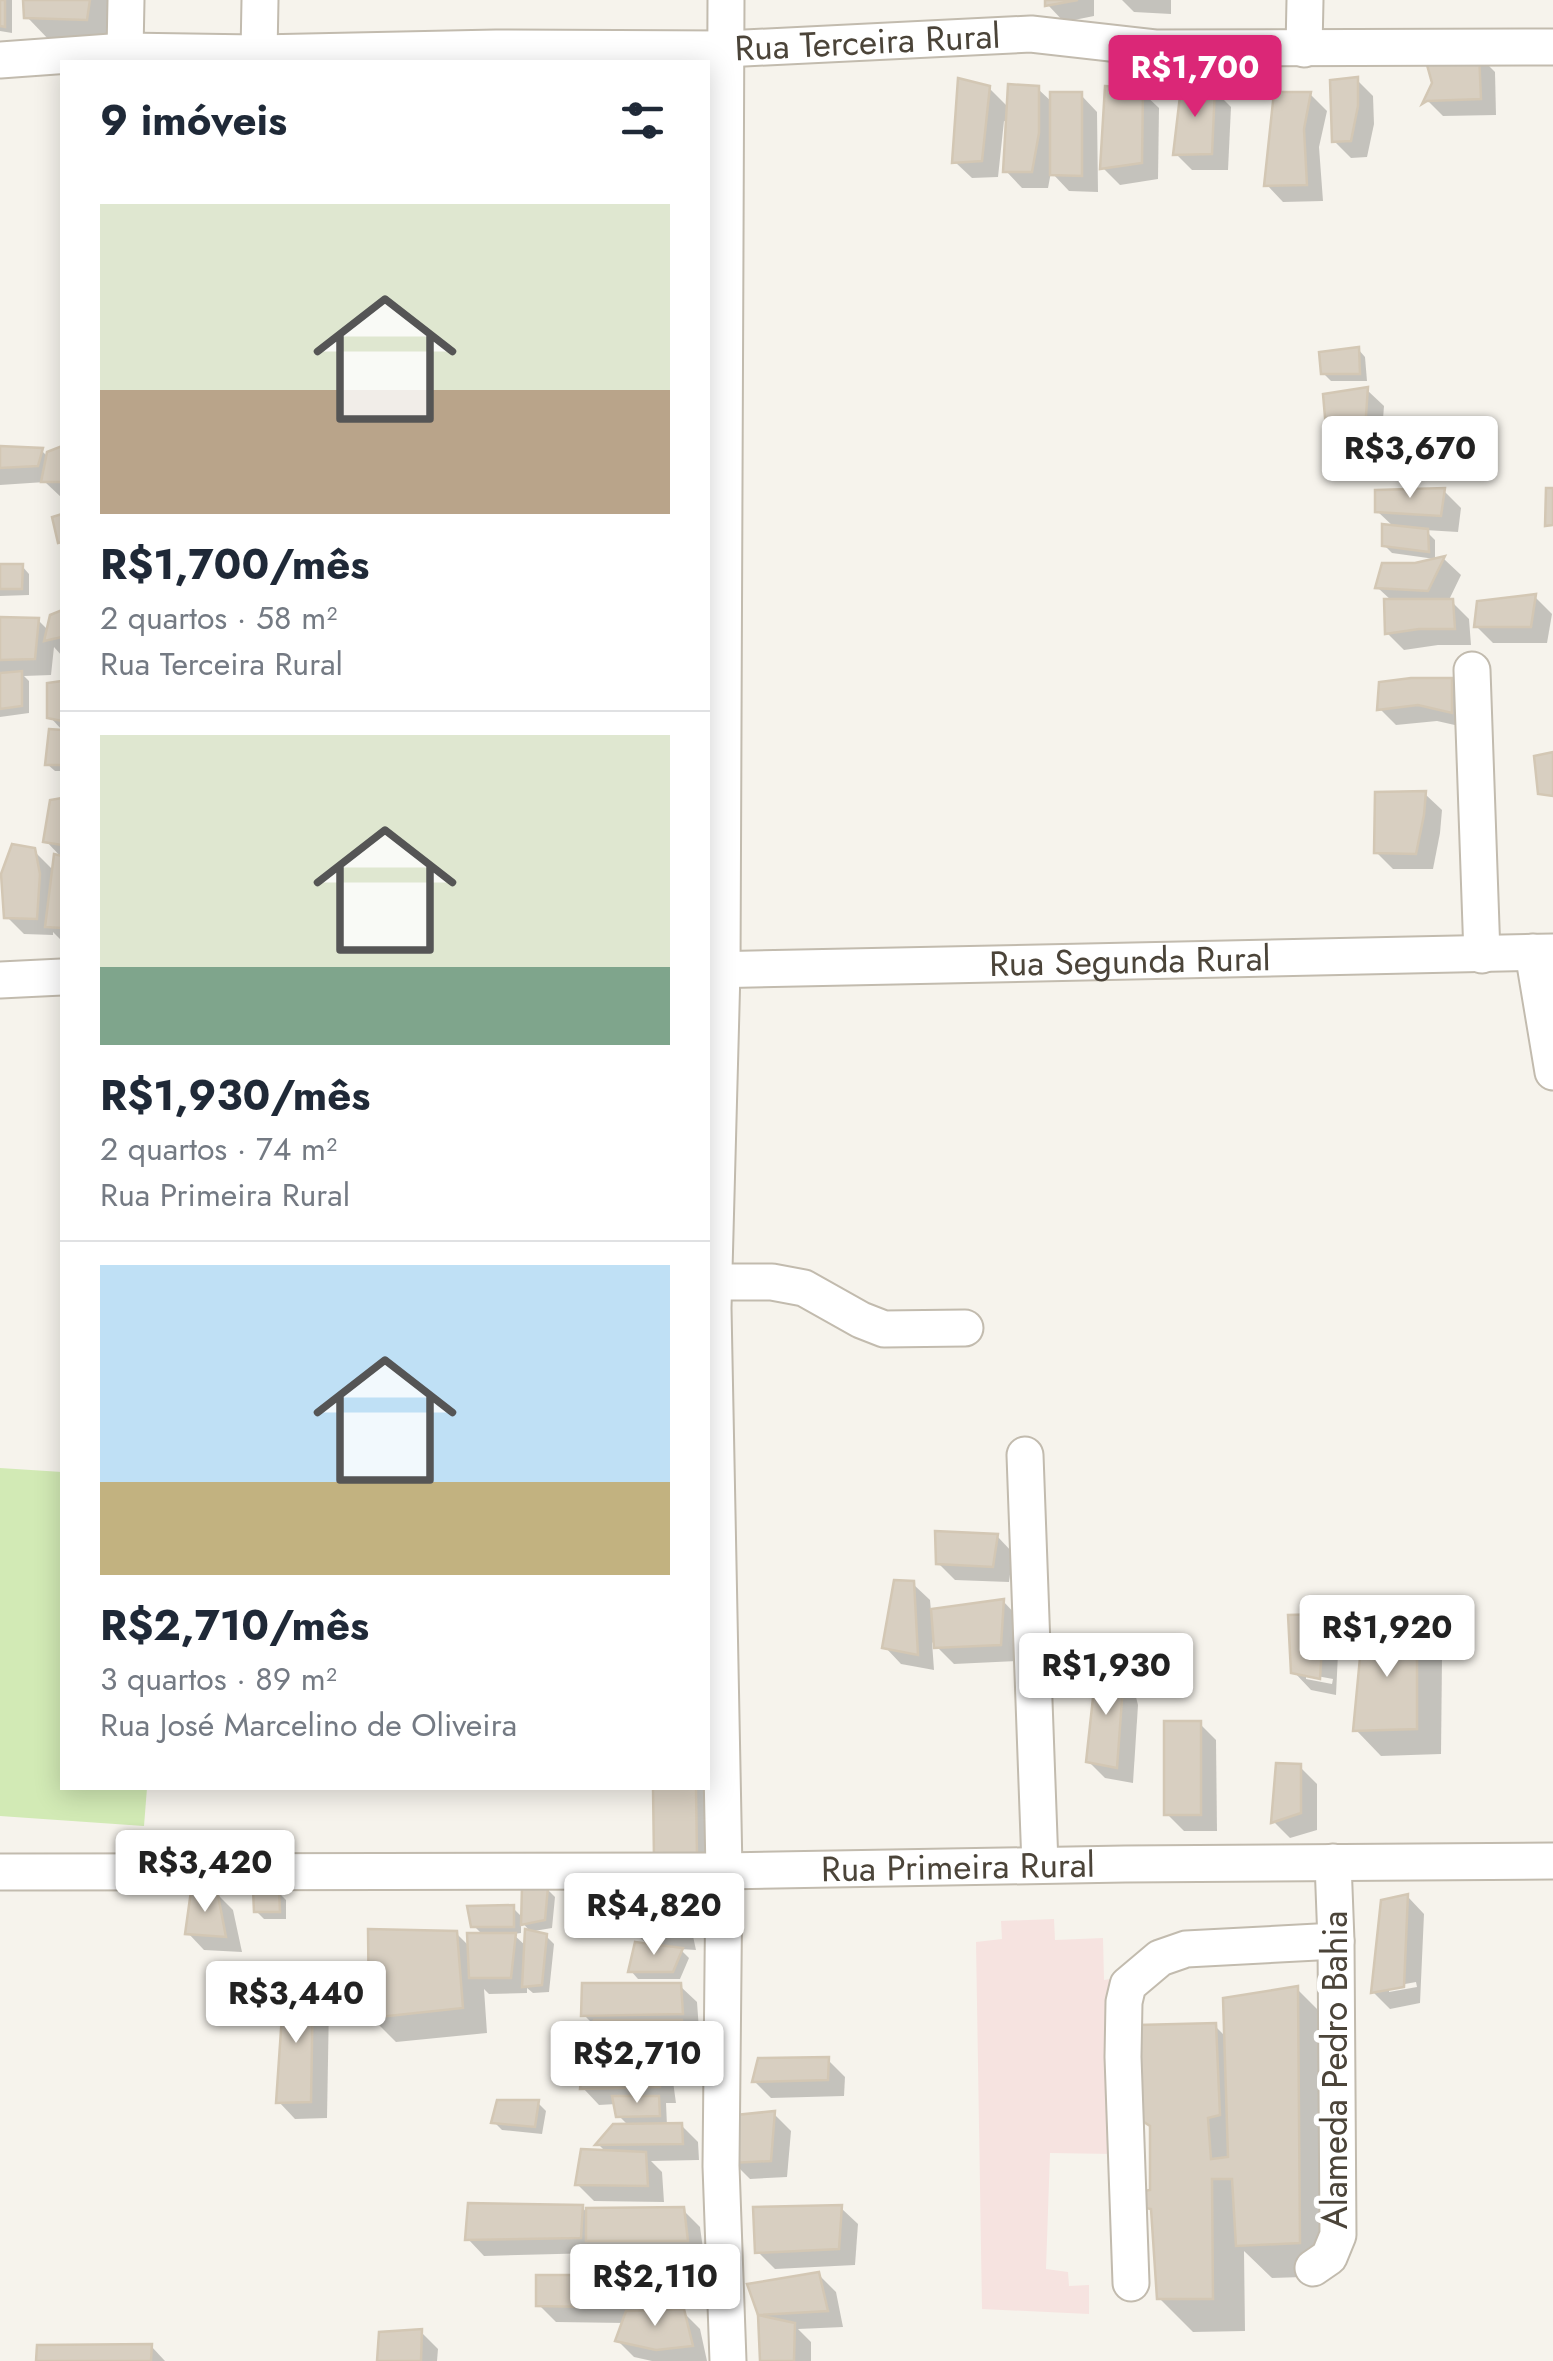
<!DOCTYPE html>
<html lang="pt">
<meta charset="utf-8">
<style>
body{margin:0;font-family:Jost,sans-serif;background:#f2f2f3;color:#1f2937;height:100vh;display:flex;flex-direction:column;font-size:38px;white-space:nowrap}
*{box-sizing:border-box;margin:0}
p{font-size:32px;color:#747a83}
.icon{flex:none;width:55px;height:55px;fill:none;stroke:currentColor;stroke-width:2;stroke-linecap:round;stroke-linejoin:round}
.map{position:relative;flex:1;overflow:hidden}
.drawer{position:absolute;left:60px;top:60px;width:650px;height:1730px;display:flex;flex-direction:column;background:#fff;border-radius:0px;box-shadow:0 5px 25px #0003}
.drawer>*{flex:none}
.price{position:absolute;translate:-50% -85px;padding:0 22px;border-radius:10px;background:#fff;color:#222;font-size:32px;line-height:65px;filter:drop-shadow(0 2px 5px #0008)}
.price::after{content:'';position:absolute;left:50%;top:60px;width:30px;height:22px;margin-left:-15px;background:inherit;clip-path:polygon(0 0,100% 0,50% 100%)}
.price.on{background:#db2777;color:#fff}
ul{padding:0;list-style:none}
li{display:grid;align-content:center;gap:20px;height:530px;padding:0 40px}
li+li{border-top:2px solid #e0e1e3}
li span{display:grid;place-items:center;height:310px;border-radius:0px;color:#555}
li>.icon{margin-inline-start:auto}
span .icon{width:180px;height:180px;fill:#fffc;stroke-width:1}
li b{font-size:42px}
h2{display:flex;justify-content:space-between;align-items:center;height:120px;padding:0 40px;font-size:42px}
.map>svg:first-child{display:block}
.medical{fill:#f6e3e0}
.green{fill:#d2eab5}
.shadow{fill:#0003;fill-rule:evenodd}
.building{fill:#d8cfc1;stroke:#d3c7b4;stroke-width:2.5}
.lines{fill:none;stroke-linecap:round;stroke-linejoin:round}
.minor-casing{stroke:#c2bbae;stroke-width:39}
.minor{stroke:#fff;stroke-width:35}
.labels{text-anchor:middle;stroke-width:10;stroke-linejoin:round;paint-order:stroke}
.street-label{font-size:35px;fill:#4b4439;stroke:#fff}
</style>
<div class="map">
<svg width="1553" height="2361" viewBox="0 0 1553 2361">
<rect width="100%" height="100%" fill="#f6f3ec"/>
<path class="medical" d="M1054 1919 1055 1940 1103 1938 1104 1980 1117 1978V2002L1105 2008 1114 2154 1050 2153 1046 2269 1068 2272 1069 2286 1089 2285V2314L982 2309 976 1942 1002 1939 1001 1921Z"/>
<path class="green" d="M0 1468 62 1472V1788H147L144 1826 0 1816Z"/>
<g class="shadow">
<path d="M0 0H12V33L0 31Z"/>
<path d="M27 0H118L112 44 52 43 27 17Z"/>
<path d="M1048 0H1094V16L1064 22 1048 5Z"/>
<path d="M1122 0H1171V14L1134 12Z"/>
<path d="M1478 55 1495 72 1496 115 1443 116 1427 100Z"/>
<path d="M1357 80 1373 96 1374 124 1367 157 1351 158 1334 141Z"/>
<path d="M989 88 1009 108 1038 89 1053 103 1081 95 1097 112 1098 192 1069 191 1051 172 1048 188H1022L1006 171 1008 122 1004 121 998 177 972 178 955 162Z"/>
<path d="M1214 90 1231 107 1228 170H1192L1176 154Z"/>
<path d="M1142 92 1159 108 1158 179 1120 185 1103 168Z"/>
<path d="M1310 94 1327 111 1319 147 1323 201 1283 202 1267 185Z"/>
<path d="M1358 349 1365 357 1367 381H1331L1323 373Z"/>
<path d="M1367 390 1384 406 1381 446 1345 445 1328 428Z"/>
<path d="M0 448 42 451 48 457 49 453 62 449V498L45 482 0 485Z"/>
<path d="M1444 491 1461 508 1458 532 1425 530 1435 540V559L1392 553 1384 545 1395 528 1377 511Z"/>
<path d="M1444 559 1461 575 1448 602H1452L1469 619 1471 645H1438L1404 650 1387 633 1392 601 1378 588 1416 566Z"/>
<path d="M0 566H22L29 574V595L0 596Z"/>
<path d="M1535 597 1552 614 1547 643H1493L1476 626Z"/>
<path d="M62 613V656L54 647 51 675 24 676 29 681V713L0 717V619L38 620 49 631 52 617Z"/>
<path d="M1451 680 1468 697V728L1437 721 1396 725 1380 709Z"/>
<path d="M62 683V730L50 717 49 685Z"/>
<path d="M51 732 62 733V771H55L47 764Z"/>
<path d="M1425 794 1442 810 1440 833 1433 869H1393L1376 852Z"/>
<path d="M62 801V858L46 841 52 802Z"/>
<path d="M34 851 54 871 56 857 62 859V941L53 932V935L24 934 7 917Z"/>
<path d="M997 1536 1013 1553 1009 1582 955 1580 938 1563Z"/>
<path d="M913 1584 930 1600 931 1611 1003 1601 1019 1618 1017 1661 954 1664 932 1642 934 1670 901 1664 885 1647Z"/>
<path d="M1323 1617 1339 1633 1336 1695 1311 1690 1294 1672ZM1306 1674 1333 1679 1332 1684 1306 1679Z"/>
<path d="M1416 1632 1442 1658 1441 1754 1381 1756 1356 1730Z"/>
<path d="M1116 1668 1133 1685 1138 1705 1133 1783 1105 1778 1088 1761Z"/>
<path d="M1199 1723 1216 1740 1217 1831H1184L1167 1814Z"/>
<path d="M1300 1767 1317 1784V1830L1290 1838 1274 1822Z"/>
<path d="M655 1788H708L722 1882 656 1858Z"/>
<path d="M547 1889 555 1897 552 1928 528 1932V1929L521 1921V1933L513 1934 527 1947 546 1936 554 1944 549 1992 533 1993 527 1988V1993L489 1994 484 1989 487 2033 396 2042 371 2017 456 1933 470 1947 484 1936 474 1926 513 1908 523 1918Z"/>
<path d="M278 1892 286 1900V1919H264L256 1911Z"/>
<path d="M216 1893 233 1910 242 1952 204 1950 188 1933Z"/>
<path d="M671 1896 688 1913 696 1950 680 1949 689 1958 680 1979H638L631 1971 649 1946 634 1932Z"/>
<path d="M1408 1897 1424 1914 1420 2003 1390 2009 1373 1992ZM1416 1982 1417 1987 1389 1992V1987Z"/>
<path d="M680 1986 697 2002 699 2030 689 2031 698 2039 699 2056H660L671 2067 676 2103H666L667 2126 681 2125 698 2142 699 2160 651 2161 662 2172 664 2202 594 2201 578 2185 607 2153 599 2145 614 2126H629L618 2115 616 2104 599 2105 583 2088 598 2050 587 2039 594 2025 584 2015Z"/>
<path d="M312 1987 329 2004 327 2118 295 2119 279 2102Z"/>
<path d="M1297 1989 1330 2022 1333 2276 1272 2278 1244 2251 1245 2331 1193 2332 1159 2298 1154 2213 1148 2207 1215 2026 1227 2038Z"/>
<path d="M828 2060 845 2077 844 2096 771 2098 755 2082Z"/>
<path d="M538 2103 546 2111 542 2134 502 2130 494 2122Z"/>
<path d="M774 2114 791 2131 787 2177 750 2179 733 2162Z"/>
<path d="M582 2207 588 2214 683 2210 700 2227 704 2256 605 2257 597 2249V2253L484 2256 468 2239Z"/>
<path d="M841 2208 858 2224 855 2265 775 2269 758 2252Z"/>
<path d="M819 2275 836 2292 843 2327 798 2329 811 2342V2361H763L760 2314Z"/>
<path d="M652 2278 669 2294 667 2313 683 2312 700 2329 707 2361H652L634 2357 618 2341 624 2323 556 2322 539 2305Z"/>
<path d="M421 2332 438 2349 437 2361H380Z"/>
<path d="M151 2346 165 2361H38Z"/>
</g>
<g class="building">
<path d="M0 0H5V27L0 26Z"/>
<path d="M23 0H90L87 20 24 18Z"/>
<path d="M1045 0H1078L1045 6Z"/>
<path d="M1479 52 1481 99 1427 101 1422 104 1432 83 1427 65Z"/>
<path d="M1358 77V106L1351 141 1332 142 1330 80Z"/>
<path d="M958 78 990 86 982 161 952 163Z"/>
<path d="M1182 79 1215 88 1212 154 1173 155Z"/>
<path d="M1008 84 1039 86V133L1032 172H1003Z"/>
<path d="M1105 86 1143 89 1142 163 1100 169Z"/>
<path d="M1050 92H1082V176L1050 175Z"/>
<path d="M1274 92H1311L1304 129 1307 185 1264 186Z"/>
<path d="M1359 347 1360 374H1321L1319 352Z"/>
<path d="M1368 387 1365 430 1326 429 1323 394Z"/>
<path d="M0 446 43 448 38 466 0 468Z"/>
<path d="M62 446V482H41L47 452Z"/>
<path d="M1445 488 1441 516 1375 512V490Z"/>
<path d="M1546 488H1553V525L1545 526Z"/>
<path d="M62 514V542L58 543 52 517Z"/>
<path d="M1382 524 1428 529 1429 552 1382 546Z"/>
<path d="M1445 556 1428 591 1375 588 1382 563H1415Z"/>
<path d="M0 564H23L22 589H0Z"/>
<path d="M1536 594 1531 627H1474L1477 601Z"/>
<path d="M1384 599H1453L1455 629H1419L1385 634Z"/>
<path d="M62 610V637L44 641 50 615Z"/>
<path d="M0 617 39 618 35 659 0 660Z"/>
<path d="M22 671V706L0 709V673Z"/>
<path d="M1411 678H1452V713L1418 705 1377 710 1379 682Z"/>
<path d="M62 681V721L47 718V683Z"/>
<path d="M49 729 62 730V765H45Z"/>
<path d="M1553 752V796L1538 794 1534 756Z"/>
<path d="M1426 791 1424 815 1416 854 1374 853 1375 792Z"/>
<path d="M62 798V845L43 842 50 800Z"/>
<path d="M12 844 35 848 40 874 37 919 4 918 1 874Z"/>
<path d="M54 854 62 856V928L45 927Z"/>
<path d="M935 1531 998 1534 993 1567 936 1564Z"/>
<path d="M894 1580 914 1581 918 1655 882 1648Z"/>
<path d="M1004 1599 1001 1645 934 1648 931 1609Z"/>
<path d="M1324 1614 1320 1679 1291 1673 1288 1615Z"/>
<path d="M1363 1626 1417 1630V1729L1353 1731Z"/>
<path d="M1117 1665 1123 1686 1117 1768 1086 1762 1096 1670Z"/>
<rect x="1164" y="1721" width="37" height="94"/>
<path d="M1276 1763 1301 1764V1813L1271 1823Z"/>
<path d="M653 1788H696L697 1857 654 1859Z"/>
<path d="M522 1886 548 1887 545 1920 521 1925Z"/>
<path d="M217 1890 226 1937 185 1934 191 1891Z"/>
<path d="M253 1890H279L280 1912H254Z"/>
<path d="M639 1893H672L681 1934 632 1932Z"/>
<path d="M1408 1894 1404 1987 1371 1993 1381 1900Z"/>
<path d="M514 1905V1927H471L467 1906Z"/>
<path d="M368 1929 457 1931 463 2008 369 2018Z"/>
<path d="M525 1929 547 1934 542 1985 522 1987Z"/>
<path d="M467 1933H516L511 1978H469Z"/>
<path d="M635 1942 683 1948 673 1972H628Z"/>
<path d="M582 1983H681L683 2014 581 2016Z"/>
<path d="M313 1985 311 2102 276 2103 284 1986Z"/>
<path d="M1298 1986 1300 2243 1236 2246 1232 2179H1212L1213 2299H1157L1151 2209 1145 2208 1144 2191 1150 2190V2126L1141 2120 1138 2025 1216 2023 1220 2115 1208 2118 1211 2159 1228 2157 1223 1998Z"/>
<path d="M594 2020H682L683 2040 584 2039Z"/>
<path d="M585 2047H655L660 2087 580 2089Z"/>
<path d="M829 2057 828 2080 752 2082 758 2058Z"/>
<path d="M612 2096H659L660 2116 616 2117Z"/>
<path d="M497 2100H539L535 2127 491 2123Z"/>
<path d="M775 2111 771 2161 731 2163 736 2115Z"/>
<path d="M682 2123 683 2144 595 2145 613 2124Z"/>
<path d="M581 2149 646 2152 648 2186 575 2185Z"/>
<path d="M468 2203 583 2205 581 2238 465 2240Z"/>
<path d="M842 2205 839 2249 755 2253 753 2207Z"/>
<path d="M684 2207 688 2241H586V2208Z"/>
<path d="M819 2272 828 2311 758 2315 747 2284Z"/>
<path d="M536 2275H653L650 2308 536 2306Z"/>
<path d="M684 2309 693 2346 656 2350 615 2341 626 2311Z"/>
<path d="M758 2315 795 2323 794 2361H760Z"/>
<path d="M422 2329 421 2361H377L379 2332Z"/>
<path d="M152 2344 151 2361H36L37 2345Z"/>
</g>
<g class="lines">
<defs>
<g id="minor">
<path d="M726 0 722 970 713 1308 724 1871 721 2166 728 2361"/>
<path d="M1304 49 1305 0"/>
<path d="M125 51 126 0"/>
<path d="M259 53 260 0"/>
<path id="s1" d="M0 60 125 51 259 53 496 48 725 49 1031 34 1155 48 1553 47"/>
<path d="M1472 670 1482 955"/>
<path d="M1533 952 1553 1072"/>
<path id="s2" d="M708 970 1553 952"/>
<path d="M0 980 62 977"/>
<path d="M714 1282H772L804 1288 861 1320 884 1329 965 1328"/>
<path d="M1025 1455 1040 1865"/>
<path id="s3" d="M0 1872 724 1871 1125 1864 1553 1861"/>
<path d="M1313 2268 1329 2257 1338 2235 1336 1941 1333 1862"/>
<path d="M1131 2283 1123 2057 1124 2002 1128 1985 1160 1958 1186 1949 1336 1941"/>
</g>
</defs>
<use href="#minor" class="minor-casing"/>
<use href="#minor" class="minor"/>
</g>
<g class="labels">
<g class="street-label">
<text dy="12" stroke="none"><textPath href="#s1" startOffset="868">Rua Terceira Rural</textPath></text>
<text dy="12" stroke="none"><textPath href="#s2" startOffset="422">Rua Segunda Rural</textPath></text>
<text dy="12" stroke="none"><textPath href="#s3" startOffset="958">Rua Primeira Rural</textPath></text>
<text transform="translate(1335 2070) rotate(-90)" y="12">Alameda Pedro Bahia</text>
</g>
</g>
</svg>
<b class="price on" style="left:1195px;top:120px">R$1,700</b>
<b class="price" style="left:1410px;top:501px">R$3,670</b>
<b class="price" style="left:1387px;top:1680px">R$1,920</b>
<b class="price" style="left:1106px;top:1718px">R$1,930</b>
<b class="price" style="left:205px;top:1915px">R$3,420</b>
<b class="price" style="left:654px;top:1958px">R$4,820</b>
<b class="price" style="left:296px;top:2046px">R$3,440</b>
<b class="price" style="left:637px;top:2106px">R$2,710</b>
<b class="price" style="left:655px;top:2329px">R$2,110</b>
<section class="drawer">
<h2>9 imóveis<svg class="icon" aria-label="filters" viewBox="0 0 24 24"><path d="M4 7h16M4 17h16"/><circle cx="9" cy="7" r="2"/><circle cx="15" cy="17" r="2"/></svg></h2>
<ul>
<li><span style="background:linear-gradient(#dfe7d0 60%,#b9a48a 0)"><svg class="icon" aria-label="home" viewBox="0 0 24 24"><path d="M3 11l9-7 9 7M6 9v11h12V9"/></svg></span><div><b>R$1,700/mês</b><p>2 quartos · 58 m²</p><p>Rua Terceira Rural</p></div></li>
<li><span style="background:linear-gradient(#dfe7d0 75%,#7fa58c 0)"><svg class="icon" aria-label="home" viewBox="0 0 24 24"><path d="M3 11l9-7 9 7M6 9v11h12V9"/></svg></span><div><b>R$1,930/mês</b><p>2 quartos · 74 m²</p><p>Rua Primeira Rural</p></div></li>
<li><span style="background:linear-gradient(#bfe0f5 70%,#c2b280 0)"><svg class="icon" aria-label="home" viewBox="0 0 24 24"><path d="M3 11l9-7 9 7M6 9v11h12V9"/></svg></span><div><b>R$2,710/mês</b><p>3 quartos · 89 m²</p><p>Rua José Marcelino de Oliveira</p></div></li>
</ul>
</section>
</div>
